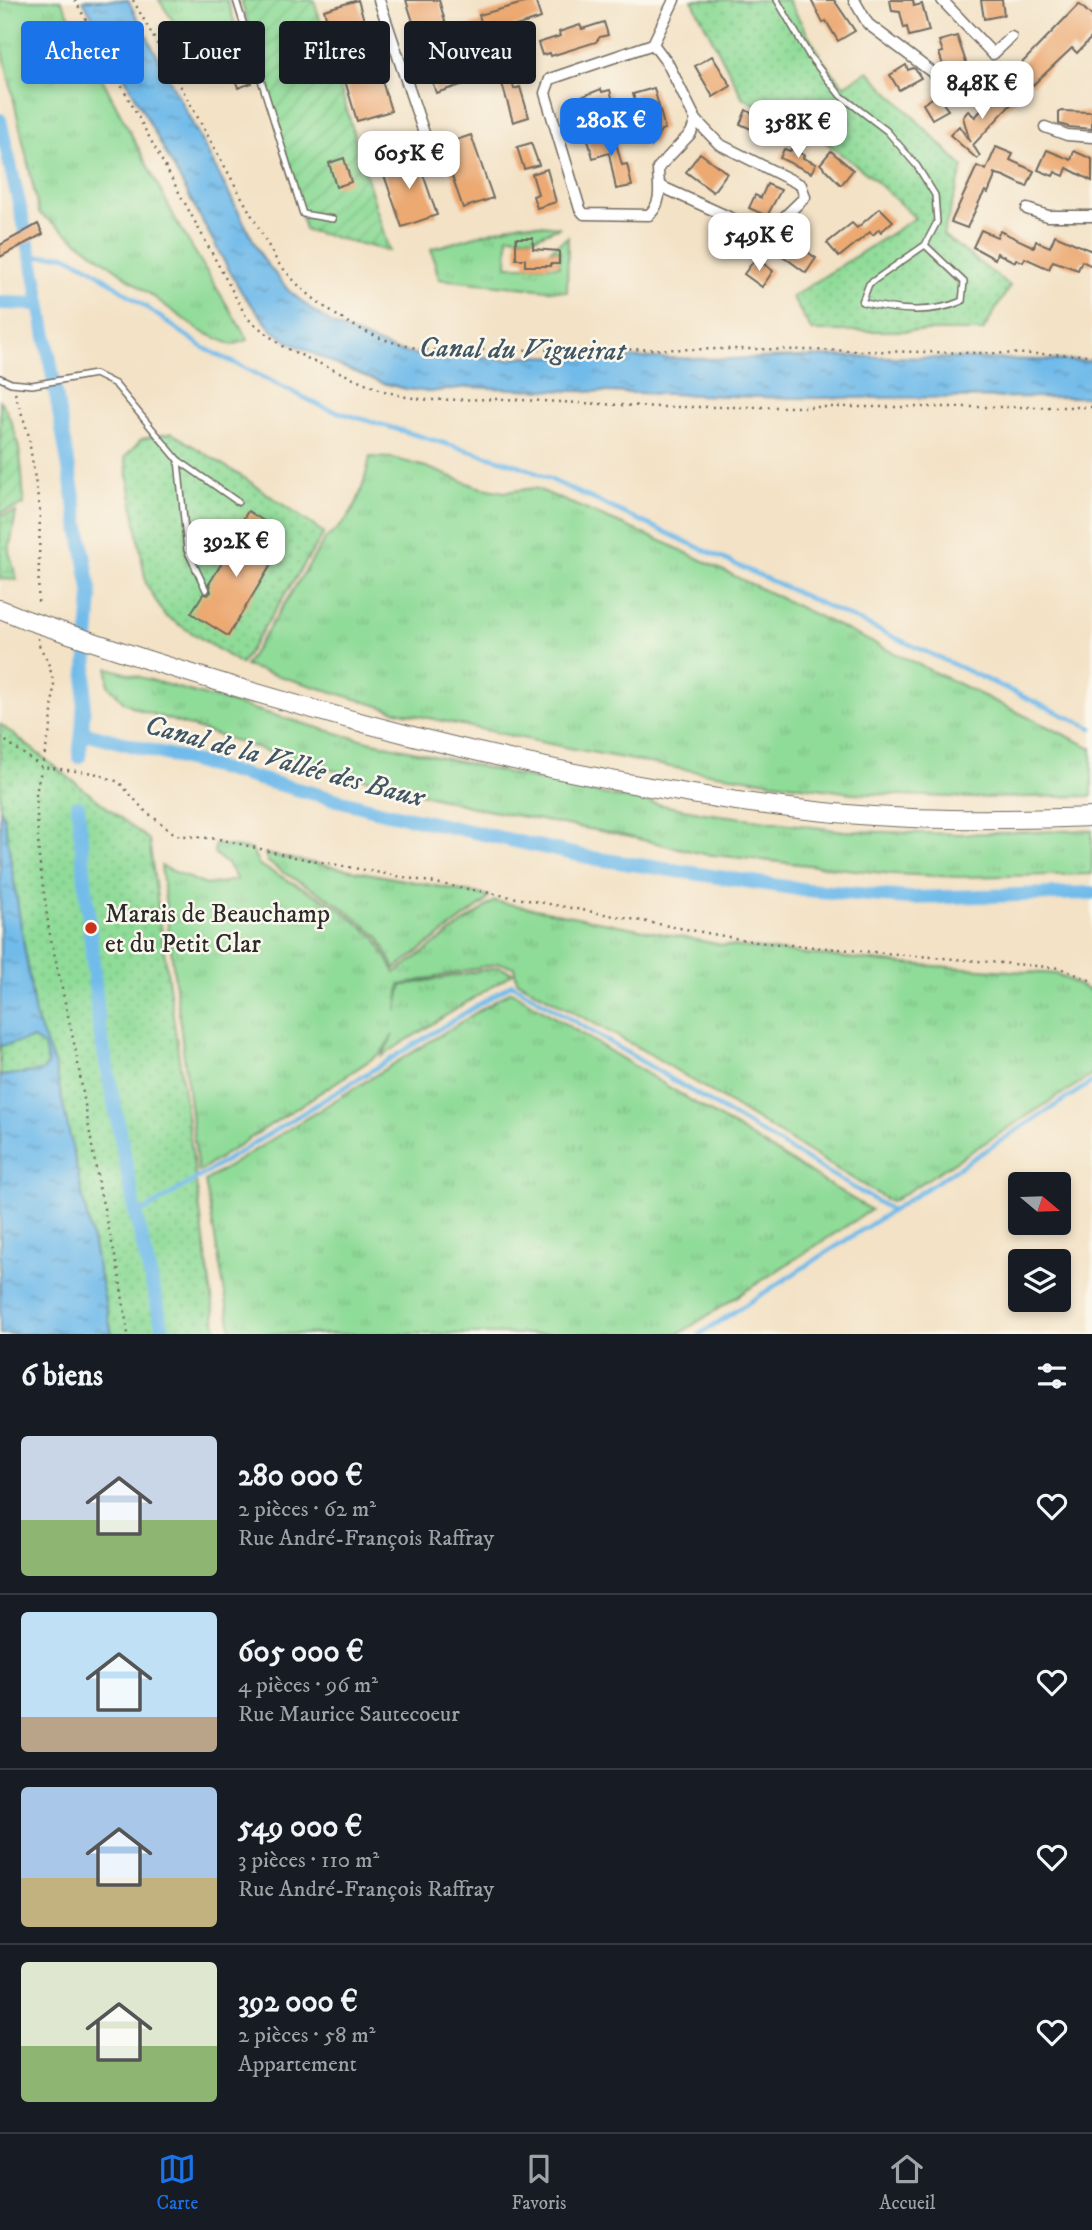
<!DOCTYPE html>
<html lang="fr">
<meta charset="utf-8">
<style>
body{margin:0;font-family:"IM FELL DW Pica",serif;background:#20242c;color:#f1f3f6;height:100vh;display:flex;flex-direction:column;font-size:26px;white-space:nowrap}
*{box-sizing:border-box;margin:0}
p{font-size:23px;color:#9ea1a6}
.icon{flex:none;width:38px;height:38px;fill:none;stroke:currentColor;stroke-width:2;stroke-linecap:round;stroke-linejoin:round}
.map{position:relative;height:1334px;overflow:hidden}
.sheet{display:flex;flex-direction:column;background:#171b24;flex:1}
.sheet>*{flex:none}
.guide{position:absolute;left:21px;top:21px;width:700px;height:63px;display:flex;gap:14px}
.needle{width:46px;rotate:109deg}
.fabs{position:absolute;left:1008px;top:1172px;display:grid;gap:14px}
.fabs a{display:grid;place-items:center;width:63px;height:63px;border-radius:7px;background:#171b24;box-shadow:0 4px 10px #0003;font-size:35px}
.price{position:absolute;translate:-50% -60px;padding:0 16px;border-radius:14px;background:#fff;color:#222;font-size:23px;line-height:46px;filter:drop-shadow(0 2px 4px #0008)}
.price::after{content:'';position:absolute;left:50%;top:42px;width:21px;height:16px;margin-left:-10px;background:inherit;clip-path:polygon(0 0,100% 0,50% 100%)}
.price.active{background:#1a73e8;color:#fff}
ul{padding:0;list-style:none}
li{display:flex;align-items:center;gap:21px;height:175px;padding:0 21px}
li+li{border-top:2px solid #363941}
li span{display:grid;place-items:center;flex:none;width:196px;height:140px;border-radius:7px;color:#555}
li>.icon{margin-inline-start:auto}
span .icon{width:84px;height:84px;fill:#fffc;stroke-width:1}
li b{font-size:30px}
h2{display:flex;justify-content:space-between;align-items:center;height:84px;padding:0 21px;font-size:30px}
.pill{padding:0 24px;border-radius:7px;background:#171b24;box-shadow:0 4px 10px #0003;font-size:24px;line-height:63px}
.pill.active{background:#1a73e8;color:#fff}
.tab-bar{display:flex;justify-content:space-around;align-items:center;height:98px;border-top:2px solid #363941;background:#171b24;font-size:19px;color:#9ea1a6}
.tab-bar a{display:grid;justify-items:center;gap:4px}
.tab-bar .active{color:#1a73e8}
.map>svg:first-child{display:block}
.grass{fill:url(#grass-tufts);stroke:#5d8362;stroke-width:2}
.wetland{fill:url(#wetland-marsh);stroke:#5d8362;stroke-width:2}
.park{fill:url(#park-dots);stroke:#5d8362;stroke-width:2}
.garden{fill:url(#garden-furrows);stroke:#5d8362;stroke-width:2}
.water{fill:url(#water-ripples);stroke:#4e738a;stroke-width:2}
.lines{fill:none;stroke-linecap:round;stroke-linejoin:round}
.stream{stroke:#71bbea;stroke-width:4.5}
.canal{stroke:#71bbea;stroke-width:14}
.building{fill:#eca972}
.lane-casing{stroke:#716b61;stroke-width:8}
.street-casing{stroke:#716b61;stroke-width:13}
.primary-casing{stroke:#716b61;stroke-width:20}
.path{stroke:#716b61;stroke-width:2.5;stroke-dasharray:2 5;stroke-linecap:butt}
.lane{stroke:#fff;stroke-width:5}
.street{stroke:#fff;stroke-width:10}
.primary{stroke:#fff;stroke-width:18}
.primary-bridge-casing{stroke:#716b61;stroke-width:20;stroke-linecap:butt}
.primary-bridge{stroke:#fff;stroke-width:18}
.poi-dot{fill:#c8321e;stroke:#fbf7ec;stroke-width:2.5}
.labels{text-anchor:middle;stroke-width:5;stroke-linejoin:round;paint-order:stroke}
.poi-label{font-size:26px;fill:#2b2b2b;stroke:#fbf7ec;text-anchor:start}
.water-label{font-size:28px;font-style:italic;fill:#405664;stroke:#fbf7ec}
</style>
<div class="map">
<svg width="1092" height="1334" viewBox="0 0 1092 1334">
<defs>
<pattern id="grass-tufts" width="24" height="20" patternUnits="userSpaceOnUse" patternTransform="scale(1.75)"><rect width="24" height="20" fill="#8fdb98"/><path d="M3 7l-1-3M5 7V3M7 7l1-3M15 17l-1-3M17 17v-4M19 17l1-3" fill="none" stroke="#7cbc83"/></pattern>
<pattern id="wetland-marsh" width="20" height="14" patternUnits="userSpaceOnUse" patternTransform="scale(1.75)"><rect width="20" height="14" fill="#8fdb98"/><path d="M1 5h8M5 5V1M11 12h8M15 12V8" fill="none" stroke="#7cbc83"/></pattern>
<pattern id="park-dots" width="8" height="8" patternUnits="userSpaceOnUse" patternTransform="scale(1.75)"><rect width="8" height="8" fill="#8fdb98"/><path d="M2 2h.1M6 6h.1" fill="none" stroke="#7cbc83" stroke-width="1.8" stroke-linecap="round"/></pattern>
<pattern id="garden-furrows" width="10" height="10" patternUnits="userSpaceOnUse" patternTransform="scale(1.75)"><rect width="10" height="10" fill="#8fdb98"/><path d="M-1 1l2-2M0 10L10 0M9 11l2-2" fill="none" stroke="#7cbc83"/></pattern>
<pattern id="water-ripples" width="26" height="14" patternUnits="userSpaceOnUse" patternTransform="scale(1.75)"><rect width="26" height="14" fill="#71bbea"/><path d="M2 4q2-2 4 0t4 0M15 11q2-2 4 0t4 0" fill="none" stroke="#5d98be"/></pattern>
</defs>
<rect width="100%" height="100%" fill="#fbf7ec"/>
<filter id="ink" filterUnits="userSpaceOnUse"><feTurbulence type="fractalNoise" baseFrequency=".0143" numOctaves="2"/><feDisplacementMap in="SourceGraphic" scale="14" xChannelSelector="R" yChannelSelector="G"/><feConvolveMatrix kernelMatrix="1 2 1 2 8 2 1 2 1" color-interpolation-filters="sRGB"/></filter>
<filter id="wash" filterUnits="userSpaceOnUse"><feTurbulence type="fractalNoise" baseFrequency=".00686" numOctaves="4" result="noise"/><feDisplacementMap in="SourceGraphic" scale="28" xChannelSelector="R" yChannelSelector="G"/><feGaussianBlur stdDeviation="1.57" result="paint"/><feColorMatrix in="noise" values="0 0 0 0 0 0 0 0 0 0 0 0 0 0 0 0 0 1.4 0 .05"/><feComposite in="paint" operator="in"/></filter>
<g filter="url(#wash)">
<rect width="100%" height="100%" fill="#f3e2c6"/>
<g class="grass">
<path d="M0 0H61L178 224 248 340 232 345 200 331 39 213 0 38Z"/>
<path d="M159 0H227L244 51 201 62Z"/>
<path d="M521 223 560 227 533 238 508 236 507 266H559L560 250H550L568 237 567 292 439 279 431 249Z"/>
<path d="M370 457 392 458 426 467 478 487 504 492 535 488 668 544 1092 748V796L972 798 852 793 681 769 564 747 396 711 245 666 326 538C356 518 363 490 370 457Z"/>
<path d="M108 668 347 736 586 791 705 813 844 831 958 834 1092 830V874L961 877 893 874 704 854 621 835 476 808 291 759 140 710 124 702 108 685Z"/>
<path d="M215 844 252 850 259 865 335 905 375 937 395 973 494 901 722 945 904 964 1057 974 1092 992V1075L891 1202 648 1053 517 981 514 967 499 963 400 985 397 1011 401 986 499 967 513 973 382 1056 393 1035 381 1053 198 1172 161 866 206 885 237 880 228 865 214 853Z"/>
<path d="M265 854 489 896 484 903 395 969 378 936 337 903 284 873 268 862Z"/>
<path d="M511 991 871 1210 679 1334H232L205 1181Z"/>
</g>
<path class="wetland" d="M16 512 9 552 17 580 0 579V516Z"/>
<g class="park">
<path d="M692 0H788L824 62 844 86 868 71 963 167 943 235 1010 286 983 331H812L792 297 915 218 874 179 812 132 743 98Z"/>
<path d="M172 433 246 479 324 533 241 664 164 615 146 584 125 457 142 439Z"/>
<path d="M0 724 149 840 217 1334H0Z"/>
</g>
<g class="garden">
<path d="M241 0H314L389 251 305 230 280 133Z"/>
<path d="M0 400C21 431 22 468 24 505L0 513Z"/>
</g>
<g class="water">
<path d="M83 0H128L263 259 288 290 311 309 336 326 394 350 418 355 492 357 509 360 525 356 728 359 832 356 1092 361V397L790 398 513 389 468 387 430 392 406 389 382 383 342 367 289 342 272 330 242 293 224 261Z"/>
<path d="M0 808 4 817 35 1015 55 1066 112 1334H0V1076L42 1071 48 1065 44 1046 33 1039 0 1046Z"/>
</g>
<g class="lines">
<g class="stream">
<path d="M31 257 64 255 89 267 204 348 325 408 521 466 1092 728"/>
<path d="M136 1216 512 984 891 1210"/>
<path d="M700 1334 1092 1082"/>
</g>
<g class="canal">
<path d="M0 120 35 274 91 595 82 732 383 812 592 858 806 890 909 898 1092 893"/>
<path d="M0 303 40 304"/>
<path d="M79 757 82 732"/>
<path d="M78 806 99 1026 136 1216 164 1334"/>
</g>
</g>
<g id="blocks">
<g class="building">
<path d="M358 0 391 111 357 121 324 10Z"/>
<path d="M406 0H439L448 32 481 22 479 15 535 0 541 18 506 29 516 66 509 68 514 89 520 87 529 117 513 122 499 73 494 75 483 39 453 48 464 84 436 93Z"/>
<path d="M811 0H834L855 31 838 41 826 21 823 23Z"/>
<path d="M890 0H913L914 6 922 4 929 31 909 36 907 27 904 28 900 12 892 11Z"/>
<path d="M981 0H1002L1004 15 984 19Z"/>
<path d="M1079 4 1092 16V37L1077 53 1072 48 1033 85 1017 68Z"/>
<path d="M604 22 608 35 600 37 596 42 551 56 550 53 542 55 538 43 560 36 559 32 580 25 582 29Z"/>
<path d="M957 36 967 65 949 71 946 64 943 65 939 53 943 52 939 41Z"/>
<path d="M244 56 252 83 238 88 233 72 218 76 214 64Z"/>
<path d="M712 56 731 86 713 97 695 66Z"/>
<path d="M906 65 908 70 913 68 915 69 921 78 899 90 890 75Z"/>
<path d="M654 88 665 129 661 130 652 146 645 117 640 118 633 94Z"/>
<path d="M1002 88 1015 100 973 145 980 156 977 159 950 135 959 126 970 142 963 117 968 111 975 117Z"/>
<path d="M601 89 602 92 610 90 613 101 605 103 606 107 586 113 581 97Z"/>
<path d="M937 95 948 110 932 119 923 104Z"/>
<path d="M746 110 755 115 757 111 768 116 760 133 740 124Z"/>
<path d="M1059 111 1092 112V129L1069 127 1059 124Z"/>
<path d="M601 132 603 139 614 136 622 165 627 164 632 186 616 189 609 153 593 158 587 136Z"/>
<path d="M471 135 493 198 463 208 443 150 452 147 450 142Z"/>
<path d="M531 143 539 165 524 169 517 147Z"/>
<path d="M996 147 1013 154 1010 160 1034 171 1027 187 1004 176 993 173 996 174 988 193 985 191 980 200 967 228 951 222 977 166 986 170Z"/>
<path d="M784 149 790 151 791 149 804 155 803 158 816 164 811 173 780 158Z"/>
<path d="M1047 150 1071 160 1074 151 1092 159V181L1067 168 1064 176 1055 172 1053 176 1038 170Z"/>
<path d="M831 151 853 170 841 185 820 164Z"/>
<path d="M700 153 727 173 713 192 686 172Z"/>
<path d="M416 154 437 215 402 227 384 175 389 173 386 164Z"/>
<path d="M344 158 351 182 336 187 329 163Z"/>
<path d="M547 169 556 202 537 208 533 196 538 194 532 174Z"/>
<path d="M767 184 781 190 767 216 749 208 755 195 761 198Z"/>
<path d="M880 208 893 221 881 232 879 229 873 235 870 232 839 257 827 243 852 223 857 228Z"/>
<path d="M38 224 43 234 0 257V245Z"/>
<path d="M981 230 997 237 1000 231 1034 247 1036 241 1050 247 1055 235 1092 251V266L1082 261 1078 270 1053 261 1049 269 1025 258 1023 262 1016 259 1015 262 997 253 995 259 973 247Z"/>
<path d="M516 238H533V249L559 251V264H550V266H525V259H516Z"/>
<path d="M790 240 816 258 806 273 780 254Z"/>
<path d="M756 258 773 271 762 287 744 274Z"/>
<path d="M248 511 264 521 253 540 277 555 228 636 191 613 203 594 208 595 211 592 209 584 240 533 236 531Z"/>
</g>
</g>
</g>
<g filter="url(#ink)">
<use href="#blocks" fill-opacity="0" stroke="#716b61" stroke-width="2"/>
<g class="lines">
<defs>
<g id="lane">
<path d="M236 0 303 214 333 219"/>
<path d="M777 0 810 57 840 95 887 131 917 166 935 195 937 222 925 245 869 284 862 302C895 311 930 315 962 301L964 282 925 245"/>
<path d="M0 378 11 383 32 385 95 374 115 384 178 460 238 502"/>
<path d="M178 460 187 550 206 590"/>
</g>
<g id="street">
<path d="M379 0 427 142 383 154"/>
<path d="M854 0 868 24 957 91"/>
<path d="M942 0 993 54 1011 37"/>
<path d="M653 44 668 64 696 120 691 133 658 168C658 186 664 201 649 215L584 214 580 209 545 93 550 79 653 44 674 0"/>
<path d="M1045 127 1067 135 1092 137"/>
<path d="M660 186 764 233 771 230 805 197 801 185 719 144 696 120"/>
<path d="M1027 209 1048 216H1092"/>
</g>
<g id="primary">
<path d="M0 609 27 620"/>
<path d="M148 660C326 716 507 765 692 794 747 803 803 811 859 815 937 821 1014 820 1092 817"/>
</g>
</defs>
<use href="#lane" class="lane-casing"/>
<use href="#street" class="street-casing"/>
<use href="#primary" class="primary-casing"/>
<g class="path">
<path d="M75 0 247 318 282 346 311 360 384 391 406 397 428 400 503 399 659 407H1092"/>
<path d="M133 0 278 263C287 272 295 283 305 291 339 322 387 347 433 350L755 349 1092 355"/>
<path d="M15 393 28 433 40 512 38 607"/>
<path d="M38 638V643L48 662 54 683 51 726 36 793 39 857 49 930 76 1052 99 1187 119 1273 128 1334"/>
<path d="M0 737 42 767 94 773 119 782 144 810 176 835 219 839 294 857 756 942 1060 968 1092 981"/>
</g>
<use href="#lane" class="lane"/>
<use href="#street" class="street"/>
<use href="#primary" class="primary"/>
<defs>
<path id="primary-bridge" d="M27 620 148 660"/>
</defs>
<use href="#primary-bridge" class="primary-bridge-casing"/>
<use href="#primary-bridge" class="primary-bridge"/>
</g>
</g>
<circle class="poi-dot" cx="91" cy="928" r="7"/>
<g class="labels">
<g class="poi-label">
<text x="105" y="922">Marais de Beauchamp<tspan x="105" dy="30">et du Petit Clar</tspan></text>
</g>
<g class="water-label">
<text transform="translate(522 348) rotate(1)" y="10">Canal du Vigueirat</text>
<text transform="translate(285 760) rotate(15)" y="10">Canal de la Vallée des Baux</text>
</g>
</g>
</svg>
<div class="fabs">
<a><svg class="needle" viewBox="-14 -14 28 28"><path d="M0-13l5 13h-10z" fill="#e53935"/><path d="M0 13l5-13h-10z" fill="#9ea1a6"/></svg></a>
<a><svg class="icon" aria-label="layers" viewBox="0 0 24 24"><path d="M12 4l9 5-9 5-9-5zM3 14l9 5 9-5"/></svg></a>
</div>
<b class="price" style="left:982px;top:121px">848K €</b>
<b class="price active" style="left:611px;top:158px">280K €</b>
<b class="price" style="left:798px;top:160px">358K €</b>
<b class="price" style="left:409px;top:191px">605K €</b>
<b class="price" style="left:759px;top:273px">549K €</b>
<b class="price" style="left:236px;top:579px">392K €</b>
<div class="guide">
<a class="pill active">Acheter</a>
<a class="pill">Louer</a>
<a class="pill">Filtres</a>
<a class="pill">Nouveau</a>
</div>
</div>
<section class="sheet">
<h2>6 biens<svg class="icon" aria-label="filters" viewBox="0 0 24 24"><path d="M4 7h16M4 17h16"/><circle cx="9" cy="7" r="2"/><circle cx="15" cy="17" r="2"/></svg></h2>
<ul>
<li><span style="background:linear-gradient(#c9d6e8 60%,#8fb573 0)"><svg class="icon" aria-label="home" viewBox="0 0 24 24"><path d="M3 11l9-7 9 7M6 9v11h12V9"/></svg></span><div><b>280 000 €</b><p>2 pièces · 62 m²</p><p>Rue André-François Raffray</p></div><svg class="icon" aria-label="heart" viewBox="0 0 24 24"><path d="M12 20l-8-8c-3-5 5-10 8-4 3-6 11-1 8 4z"/></svg></li>
<li><span style="background:linear-gradient(#bfe0f5 75%,#b9a48a 0)"><svg class="icon" aria-label="home" viewBox="0 0 24 24"><path d="M3 11l9-7 9 7M6 9v11h12V9"/></svg></span><div><b>605 000 €</b><p>4 pièces · 96 m²</p><p>Rue Maurice Sautecoeur</p></div><svg class="icon" aria-label="heart" viewBox="0 0 24 24"><path d="M12 20l-8-8c-3-5 5-10 8-4 3-6 11-1 8 4z"/></svg></li>
<li><span style="background:linear-gradient(#a9c7e8 65%,#c2b280 0)"><svg class="icon" aria-label="home" viewBox="0 0 24 24"><path d="M3 11l9-7 9 7M6 9v11h12V9"/></svg></span><div><b>549 000 €</b><p>3 pièces · 110 m²</p><p>Rue André-François Raffray</p></div><svg class="icon" aria-label="heart" viewBox="0 0 24 24"><path d="M12 20l-8-8c-3-5 5-10 8-4 3-6 11-1 8 4z"/></svg></li>
<li><span style="background:linear-gradient(#dfe7d0 60%,#8fb573 0)"><svg class="icon" aria-label="home" viewBox="0 0 24 24"><path d="M3 11l9-7 9 7M6 9v11h12V9"/></svg></span><div><b>392 000 €</b><p>2 pièces · 58 m²</p><p>Appartement</p></div><svg class="icon" aria-label="heart" viewBox="0 0 24 24"><path d="M12 20l-8-8c-3-5 5-10 8-4 3-6 11-1 8 4z"/></svg></li>
</ul>
</section>
<nav class="tab-bar">
<a class="active"><svg class="icon" aria-label="map" viewBox="0 0 24 24"><path d="M3 6l6-2 6 2 6-2v14l-6 2-6-2-6 2zM9 4v14M15 6v14"/></svg>Carte</a>
<a><svg class="icon" aria-label="saved" viewBox="0 0 24 24"><path d="M7 4h10v16l-5-4-5 4z"/></svg>Favoris</a>
<a><svg class="icon" aria-label="home" viewBox="0 0 24 24"><path d="M3 11l9-7 9 7M6 9v11h12V9"/></svg>Accueil</a>
</nav>
